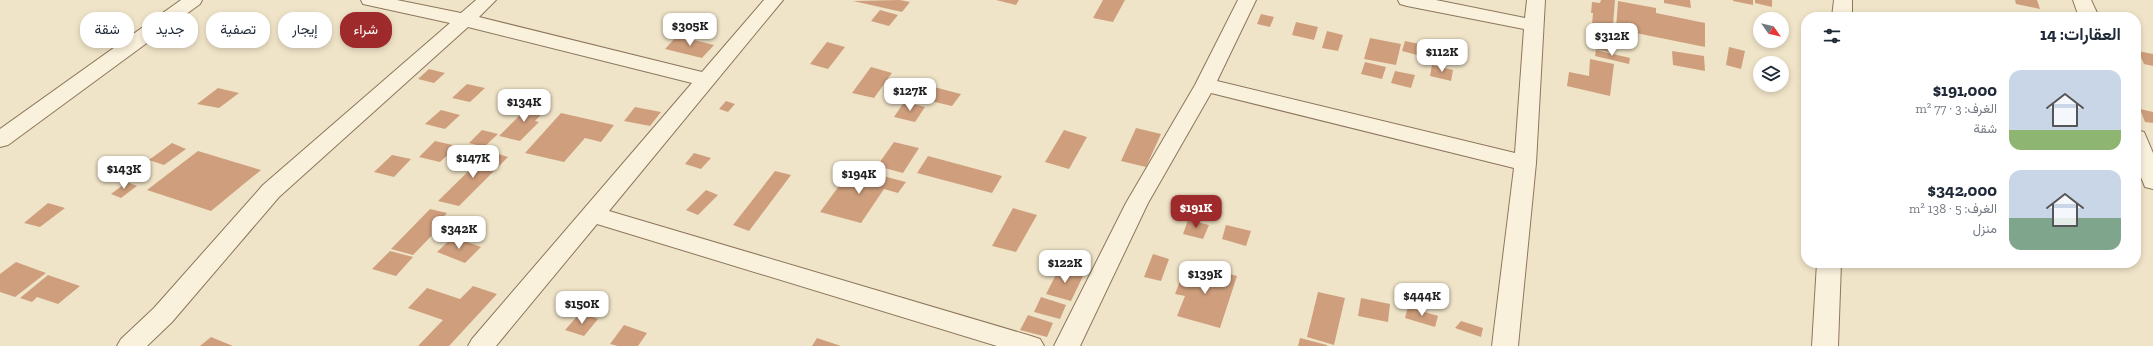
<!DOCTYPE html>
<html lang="ar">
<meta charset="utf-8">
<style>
body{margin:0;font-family:"Zilla Slab",Vazirmatn,serif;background:#f2f2f3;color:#1f2937;direction:rtl;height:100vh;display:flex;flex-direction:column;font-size:15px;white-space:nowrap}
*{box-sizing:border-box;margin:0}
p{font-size:13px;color:#747a83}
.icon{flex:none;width:22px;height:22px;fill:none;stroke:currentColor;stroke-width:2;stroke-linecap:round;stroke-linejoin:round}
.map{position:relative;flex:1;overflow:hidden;direction:ltr}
.panel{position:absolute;left:1801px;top:12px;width:340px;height:256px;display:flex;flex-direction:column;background:#fff;border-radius:16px;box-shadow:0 2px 6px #0003;direction:rtl}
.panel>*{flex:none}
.banner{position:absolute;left:12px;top:12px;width:380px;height:36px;direction:rtl;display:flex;gap:8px}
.needle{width:26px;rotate:124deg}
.controls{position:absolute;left:1753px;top:12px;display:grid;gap:8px}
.controls a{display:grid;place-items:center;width:36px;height:36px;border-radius:50%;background:#fff;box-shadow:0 2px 6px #0003;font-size:20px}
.price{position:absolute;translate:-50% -34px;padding:0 9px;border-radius:8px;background:#fff;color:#222;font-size:13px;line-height:26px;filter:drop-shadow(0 1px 2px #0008)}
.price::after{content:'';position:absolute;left:50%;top:24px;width:12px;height:9px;margin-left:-6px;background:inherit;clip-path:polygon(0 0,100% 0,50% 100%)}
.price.current{background:#9e2a2b;color:#fff}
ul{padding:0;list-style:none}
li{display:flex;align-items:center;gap:12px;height:100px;padding:0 20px}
li span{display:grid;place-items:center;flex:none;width:112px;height:80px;border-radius:12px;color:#555}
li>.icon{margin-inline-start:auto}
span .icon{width:48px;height:48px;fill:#fffc;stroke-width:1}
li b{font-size:17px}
h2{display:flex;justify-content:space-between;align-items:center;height:48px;padding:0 20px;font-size:17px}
.chip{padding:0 14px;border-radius:16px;background:#fff;box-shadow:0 2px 6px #0003;font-size:14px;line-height:36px}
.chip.current{background:#9e2a2b;color:#fff}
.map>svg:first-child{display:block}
.building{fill:#cf9f7d}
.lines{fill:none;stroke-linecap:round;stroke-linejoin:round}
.street-casing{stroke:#8d765c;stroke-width:2}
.street{fill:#faf1dc;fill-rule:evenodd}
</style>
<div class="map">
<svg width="2153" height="346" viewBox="0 0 2153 346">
<rect width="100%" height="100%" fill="#f0e4c8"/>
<g class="building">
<path d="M900 0 910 2 902 12 853 1Z"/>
<path d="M996 0H1019L1016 5Z"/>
<path d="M1103 0H1125L1113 22 1093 18Z"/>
<path d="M1601 0H1615L1612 38 1617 40 1615 53 1590 48 1593 13H1591L1592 2 1600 3Z"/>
<path d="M1664 0H1690L1691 8 1664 3Z"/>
<path d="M1733 0H1753V5L1733 1Z"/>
<path d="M1755 0H1772V7L1755 3Z"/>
<path d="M2015 0H2037L2040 9 2016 4Z"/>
<path d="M1618 1 1656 8V13L1705 23V47L1616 29Z"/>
<path d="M880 10 898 15 889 26 871 21Z"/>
<path d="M1261 14 1274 17 1270 27 1257 24Z"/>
<path d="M1296 22 1318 27 1314 40 1292 35Z"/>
<path d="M1327 31 1343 35 1338 51 1322 48Z"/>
<path d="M677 36 714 45 702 58 665 49Z"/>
<path d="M1370 38 1401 44 1396 65 1364 59Z"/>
<path d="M1405 41 1424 45 1421 56 1402 51Z"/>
<path d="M827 42 845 47 828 69 810 64Z"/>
<path d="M1729 47 1745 51 1741 69 1726 65Z"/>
<path d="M1596 50 1630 58 1629 64 1595 56Z"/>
<path d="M1672 51 1704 56 1705 71 1673 65Z"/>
<path d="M2138 51 2153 54V66L2144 64Z"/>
<path d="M1590 59 1614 64 1610 96 1567 86 1569 72 1589 76Z"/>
<path d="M1365 62 1386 67 1382 79 1361 74Z"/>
<path d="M1432 65 1453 70 1451 81 1430 76Z"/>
<path d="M871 67 892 73 874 98 852 93Z"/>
<path d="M429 69 445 73 434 83 418 79Z"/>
<path d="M1395 71 1415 75 1411 88 1391 83Z"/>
<path d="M899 78 961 94 952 106 926 100 923 104 887 95Z"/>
<path d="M467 84 485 88 470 102 452 98Z"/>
<path d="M218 88 239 93 219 108 197 104Z"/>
<path d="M726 101 735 104 728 112 719 109Z"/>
<path d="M904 102 925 107 915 122 894 117Z"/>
<path d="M531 104 547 108 535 121 539 122 520 141 499 136Z"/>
<path d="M635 107 661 112 650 126 624 121Z"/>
<path d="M2140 109 2153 112V123L2145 122Z"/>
<path d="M441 110 460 115 445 129 425 124Z"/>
<path d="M561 113 614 125 601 142 585 138 564 162 525 153Z"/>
<path d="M1136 128 1161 134 1146 167 1121 161Z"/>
<path d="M482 130 498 134 484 147 469 143Z"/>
<path d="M1064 130 1087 137 1069 169 1045 162Z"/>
<path d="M435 141 457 146 440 162 419 157Z"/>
<path d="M894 142 919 148 903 173 877 166Z"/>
<path d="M172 143 186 149 164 165 149 160Z"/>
<path d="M198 151 261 170 211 211 147 190Z"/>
<path d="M489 151 508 157 459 206 438 201Z"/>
<path d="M694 153 711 158 701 169 685 164Z"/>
<path d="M392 155 411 159 394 177 374 172Z"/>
<path d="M928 156 1002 176 992 193 917 173Z"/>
<path d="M852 168 906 182 898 193 884 189 861 223 820 212Z"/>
<path d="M775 171 791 175 749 231 733 225Z"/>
<path d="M127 182 137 186 121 198 111 194Z"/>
<path d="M706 190 718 195 698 215 686 210Z"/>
<path d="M48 203 65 208 40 227 24 223Z"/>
<path d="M1013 208 1037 215 1016 252 992 246Z"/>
<path d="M430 209 447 213 437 224 442 225 413 255 391 249Z"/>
<path d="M1188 220 1209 225 1203 239 1183 234Z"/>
<path d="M1226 225 1251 231 1246 246 1222 239Z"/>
<path d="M453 237 481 247 465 263 437 252Z"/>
<path d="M390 251 413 257 396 276 372 269Z"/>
<path d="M1153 254 1169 259 1161 281 1144 277Z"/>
<path d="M16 262 46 273 15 297 0 292V274Z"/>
<path d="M1187 263 1237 276 1220 328 1177 316 1185 296 1175 294Z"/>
<path d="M1060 267 1084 274 1071 301 1046 294Z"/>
<path d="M48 275 80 286 58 304 37 297 32 302 20 298Z"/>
<path d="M473 286 497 294 449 346H418L443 320 408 308 427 288 460 299Z"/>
<path d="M1318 292 1345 298 1334 345 1307 337Z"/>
<path d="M1041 297 1066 305 1060 319 1034 312Z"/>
<path d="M1361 298 1390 304 1388 322 1358 316Z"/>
<path d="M1408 307 1438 316 1435 327 1405 318Z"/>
<path d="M580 313 598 319 584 336 565 330Z"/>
<path d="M1028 315 1053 323 1047 337 1020 330Z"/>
<path d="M1461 321 1483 328 1481 337 1455 328Z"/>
<path d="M624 325 647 333 638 346H618L610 344Z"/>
<path d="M211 337 233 346H200Z"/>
<path d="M817 338 841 346H812Z"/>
<path d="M1300 338 1327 345V346H1298Z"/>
</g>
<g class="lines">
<defs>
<g id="street">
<path d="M181 0H202L200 4 8 145 0 147V129Z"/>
<path d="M361 0H397L461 13 476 0H496L479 17 702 72 764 0H783L609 211 1031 336 1040 339 1044 346H997L597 224 496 346H468L472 339 692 83 468 27 279 197 172 322 147 346H117L121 339 154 308 263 185 450 23 363 4Z"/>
<path d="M1238 0H1256L1217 81 1515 153 1524 29 1407 6 1400 4 1398 0H1436L1525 18 1527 0H1545L1536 163 1518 346H1492L1514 168 1211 93 1148 203 1080 346H1054L1126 203 1195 85Z"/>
<path d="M1834 0H1852V17H1832Z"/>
<path d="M2073 0H2091L2099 17H2079Z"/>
<path d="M2136 130 2144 132 2153 153V189L2145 187 2136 165Z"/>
<path d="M1817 263H1841L1838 346H1812Z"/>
</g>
</defs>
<use href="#street" class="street-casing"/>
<use href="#street" class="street"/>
</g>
</svg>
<div class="controls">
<a><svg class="needle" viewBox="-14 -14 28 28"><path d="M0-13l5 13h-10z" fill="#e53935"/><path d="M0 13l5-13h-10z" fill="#747a83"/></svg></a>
<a><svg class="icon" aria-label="layers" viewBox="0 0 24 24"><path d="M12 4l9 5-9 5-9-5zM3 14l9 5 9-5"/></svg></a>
</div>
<b class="price" style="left:690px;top:47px">$305K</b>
<b class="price" style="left:1612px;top:57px">$312K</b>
<b class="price" style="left:1442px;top:73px">$112K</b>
<b class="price" style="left:910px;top:112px">$127K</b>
<b class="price" style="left:524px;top:123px">$134K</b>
<b class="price" style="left:473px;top:179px">$147K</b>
<b class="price" style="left:124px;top:190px">$143K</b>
<b class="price" style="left:859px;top:195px">$194K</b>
<b class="price current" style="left:1196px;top:229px">$191K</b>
<b class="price" style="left:459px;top:250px">$342K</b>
<b class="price" style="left:1065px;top:284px">$122K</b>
<b class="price" style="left:1205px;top:295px">$139K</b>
<b class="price" style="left:1422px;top:317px">$444K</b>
<b class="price" style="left:582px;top:325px">$150K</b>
<div class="banner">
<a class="chip current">شراء</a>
<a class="chip">إيجار</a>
<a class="chip">تصفية</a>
<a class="chip">جديد</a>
<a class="chip">شقة</a>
</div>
<section class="panel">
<h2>العقارات: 14<svg class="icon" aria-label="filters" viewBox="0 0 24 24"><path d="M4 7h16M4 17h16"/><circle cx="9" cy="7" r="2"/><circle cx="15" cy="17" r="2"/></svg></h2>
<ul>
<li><span style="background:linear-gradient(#c9d6e8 75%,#8fb573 0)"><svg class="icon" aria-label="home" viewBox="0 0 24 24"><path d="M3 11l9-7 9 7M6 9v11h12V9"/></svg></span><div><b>$191,000</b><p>الغرف: 3 · 77 m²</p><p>شقة</p></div></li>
<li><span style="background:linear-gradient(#c9d6e8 60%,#7fa58c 0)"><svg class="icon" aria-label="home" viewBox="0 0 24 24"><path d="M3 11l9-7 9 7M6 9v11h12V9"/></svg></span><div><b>$342,000</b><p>الغرف: 5 · 138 m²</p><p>منزل</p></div></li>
</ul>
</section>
</div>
